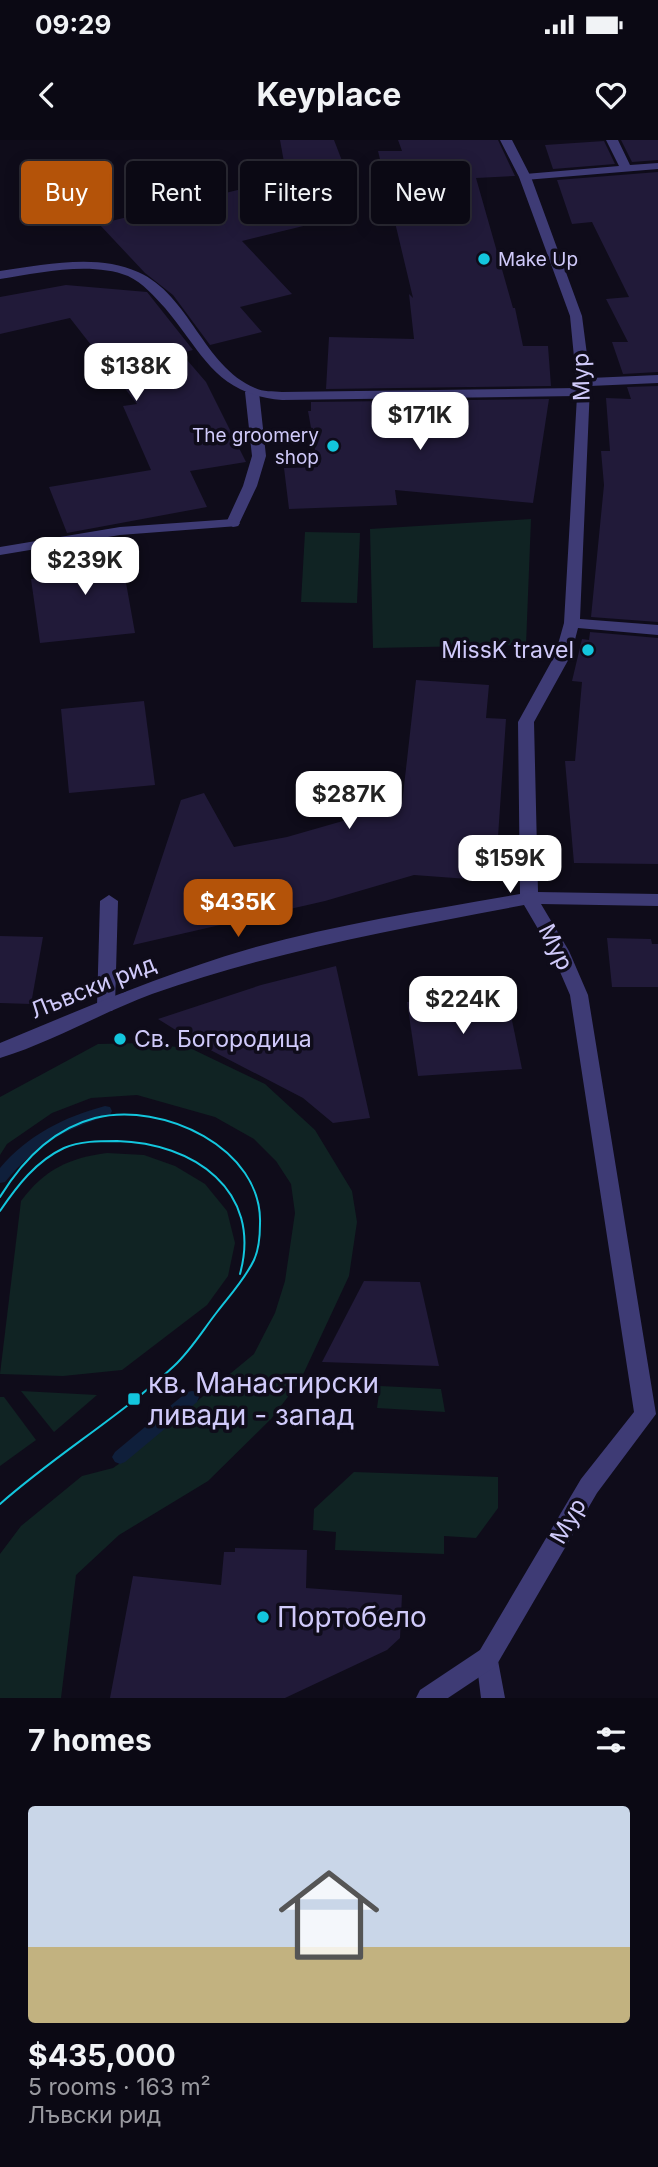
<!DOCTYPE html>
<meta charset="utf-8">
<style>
body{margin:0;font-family:Inter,sans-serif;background:#14121d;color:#f1f3f6;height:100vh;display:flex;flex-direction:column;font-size:26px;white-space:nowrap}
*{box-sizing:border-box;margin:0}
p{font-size:23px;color:#9a9aa0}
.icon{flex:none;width:38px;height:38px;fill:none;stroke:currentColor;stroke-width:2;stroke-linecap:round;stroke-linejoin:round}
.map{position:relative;height:1558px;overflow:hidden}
.details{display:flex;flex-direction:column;background:#0b0914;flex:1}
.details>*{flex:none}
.guide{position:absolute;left:21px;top:21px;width:616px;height:63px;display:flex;gap:14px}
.price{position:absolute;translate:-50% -60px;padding:0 16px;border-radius:14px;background:#fff;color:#222;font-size:23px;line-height:46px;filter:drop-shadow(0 2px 4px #0008)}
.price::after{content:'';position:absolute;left:50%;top:42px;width:21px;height:16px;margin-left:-10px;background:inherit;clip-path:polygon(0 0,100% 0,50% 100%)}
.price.current{background:#b45309;color:#fff}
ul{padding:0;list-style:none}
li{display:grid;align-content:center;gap:14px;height:371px;padding:0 28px}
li+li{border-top:2px solid #2b2a34}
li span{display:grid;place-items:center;height:217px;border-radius:7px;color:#555}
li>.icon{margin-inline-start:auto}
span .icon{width:126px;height:126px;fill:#fffc;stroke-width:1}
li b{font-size:30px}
h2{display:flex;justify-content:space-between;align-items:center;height:84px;padding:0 28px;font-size:30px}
.chip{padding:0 24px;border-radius:7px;background:#0b0914;box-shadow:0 4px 18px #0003,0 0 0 2px #2b2a34;font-size:24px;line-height:63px}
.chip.current{background:#b45309;color:#fff}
.status{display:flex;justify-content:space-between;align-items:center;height:49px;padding:0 35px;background:#0b0914;direction:ltr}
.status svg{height:19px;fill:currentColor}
header{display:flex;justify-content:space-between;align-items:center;height:91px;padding:0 28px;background:#0b0914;font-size:32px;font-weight:700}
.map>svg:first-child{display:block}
.green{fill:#102323}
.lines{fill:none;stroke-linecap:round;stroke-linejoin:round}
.stream{fill:#0f1f3b;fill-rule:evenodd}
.building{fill:#211a39}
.service{fill:#3e3b75;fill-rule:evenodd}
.minor{fill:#3e3b75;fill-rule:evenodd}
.tram{stroke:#13c6dd;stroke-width:2}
.poi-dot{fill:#13c6dd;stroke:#0f0c1a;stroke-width:2.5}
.labels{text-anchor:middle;stroke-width:7;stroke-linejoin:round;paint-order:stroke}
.far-poi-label{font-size:19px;fill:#d0cafa;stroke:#0f0c1a;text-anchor:start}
.street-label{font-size:23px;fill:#d0cafa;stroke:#0f0c1a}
.poi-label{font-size:23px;fill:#d0cafa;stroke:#0f0c1a;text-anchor:end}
.near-poi-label{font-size:28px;fill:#d0cafa;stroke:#0f0c1a;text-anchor:start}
</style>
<div class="status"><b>09:29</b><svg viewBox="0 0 49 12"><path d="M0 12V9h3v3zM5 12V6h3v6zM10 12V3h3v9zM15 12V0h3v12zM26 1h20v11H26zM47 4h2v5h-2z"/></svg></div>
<header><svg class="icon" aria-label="back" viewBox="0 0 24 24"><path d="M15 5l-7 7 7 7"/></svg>Keyplace<svg class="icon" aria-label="heart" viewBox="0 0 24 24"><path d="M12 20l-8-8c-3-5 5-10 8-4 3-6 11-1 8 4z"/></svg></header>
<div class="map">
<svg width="658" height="1558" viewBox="0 0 658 1558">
<rect width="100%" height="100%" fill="#0f0c1a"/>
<g class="green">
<path d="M531 379 526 505 373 508 370 389Z"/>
<path d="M305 392 360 393 357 463 301 462Z"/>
<path d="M145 903 192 909 265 944 315 990 352 1051 357 1082 349 1136 300 1241 271 1279 208 1341 119 1395 76 1435 61 1558H0V1414L21 1386 82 1336 113 1328 132 1315 254 1214 275 1173 285 1141 295 1073 291 1044 276 1021 254 999 215 977 137 955 91 958 52 973 7 1004 0 1015V957L98 904Z"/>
<path d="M107 1013 144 1015 175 1026 205 1044 227 1071 235 1103 228 1136 207 1165 122 1230 63 1236 0 1234 21 1061C45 1029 69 1018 107 1013Z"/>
<path d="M380 1246 441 1249 445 1272 377 1268Z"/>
<path d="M21 1251 97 1255 54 1292Z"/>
<path d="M0 1257H4L36 1300 0 1326Z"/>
<path d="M354 1332 498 1337V1368L476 1398 444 1396V1414L335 1410 336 1392 313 1390 314 1369Z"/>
</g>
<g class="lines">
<g class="stream">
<path d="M105 966 110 967 112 971 110 975C65 989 36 1005 5 1042L0 1043V1028C28 995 64 977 105 966Z"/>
<path d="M192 1251 197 1252 199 1257 197 1262 125 1322 120 1324 115 1322 112 1317 115 1312 187 1252Z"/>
</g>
</g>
<g class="building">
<path d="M280 0H334L349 39H287Z"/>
<path d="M398 0H498L515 36 476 38 513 168H515L523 206H548L551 246 326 249 329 197 414 199 409 154 413 158 378 11H402Z"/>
<path d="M621 0H658V20L632 22Z"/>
<path d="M604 1 615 24 553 29 545 5Z"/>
<path d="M658 32V232L623 234 612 202H628L606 159 629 157 592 82 572 84 557 40Z"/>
<path d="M283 39 328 80 242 101 292 154 240 167 262 192 210 205 173 155 145 133 99 84Z"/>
<path d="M66 145 147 152 193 210 181 213 206 242 246 322 190 331 207 367 67 393 49 347 151 330 123 266 137 264 70 178 0 194V157Z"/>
<path d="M658 246V482L591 477 604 345 601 311H610L606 258 631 259 627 247Z"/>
<path d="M549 259 533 363 395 350 397 365 289 369 284 328 318 327 308 271H311V262Z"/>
<path d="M118 398 135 493 40 503 31 439 83 434 72 406Z"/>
<path d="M590 492 658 498V724L574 723 565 621H575L582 542 572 541 582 499 589 500Z"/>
<path d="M416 540 489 545 486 578 506 579 495 741 414 735 325 761 133 805 181 660 204 653 234 707 287 697 402 664Z"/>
<path d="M144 561 155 645 69 653 61 569Z"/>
<path d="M0 796 43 797 31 864 0 863Z"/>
<path d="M607 798 651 799 652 804H658V847H612Z"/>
<path d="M336 826 370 978 333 983 303 958 195 902 158 879 261 845Z"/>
<path d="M507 856 522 929 418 936 407 862Z"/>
<path d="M364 1141 420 1142 439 1226 322 1222Z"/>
<path d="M235 1408 307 1410 306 1448 402 1455 400 1498 387 1510 285 1558H110L133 1436 221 1445 224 1412H235Z"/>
</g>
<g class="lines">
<g class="service">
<path d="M606 0H618L630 25 658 23V29L525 40 519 37 525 34 619 26Z"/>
<path d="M252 248 259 252 266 316 257 346 238 386 233 387 226 383 243 346 252 316 245 252Z"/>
<path d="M109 755 118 761 115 866 112 871H100L97 866 100 761Z"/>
<path d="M488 1507 496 1510 505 1558H481L476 1518 480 1510Z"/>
</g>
<g class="minor">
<path d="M500 0H512L531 37 582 176 590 238 658 235V243L590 246 580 479 658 485V495L578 488 571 515 534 582 538 752 658 754V766L541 764 569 811 588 855 656 1274 597 1353 496 1526 448 1558H416L420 1550 480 1510 581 1339 634 1272 570 855 551 811 524 765C399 789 273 811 152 854 101 873 52 902 0 918V903C82 869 163 834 249 809 337 784 430 770 520 754L518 582 555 515 564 483 577 256 282 260C215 254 203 213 165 168 154 156 143 143 128 136 90 121 39 133 0 139V131C43 125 97 113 138 132 190 155 203 226 255 248 263 252 273 251 282 252L577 248 570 176 519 37Z"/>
<path d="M233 379 240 383 238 386 120 395 0 415V407L120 387Z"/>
</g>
<g class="tram">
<path d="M0 1057C22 1021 53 989 95 978 162 961 263 1008 260 1084 260 1096 259 1109 254 1120 245 1139 230 1155 217 1172 203 1190 191 1210 174 1226 121 1276 55 1315 0 1364"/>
<path d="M0 1071C17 1046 36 1021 64 1008 80 1001 99 1001 117 1001 193 1003 263 1050 240 1134"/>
</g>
</g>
<g class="poi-dot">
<circle cx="484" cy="119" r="7"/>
<circle cx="333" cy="306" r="7"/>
<circle cx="588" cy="510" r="7"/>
<circle cx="120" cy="899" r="7"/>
<rect x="127" y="1252" width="14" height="14" rx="3.5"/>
<circle cx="263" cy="1477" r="7"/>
</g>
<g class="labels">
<g class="far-poi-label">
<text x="498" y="126">Make Up</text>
<text x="319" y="302" text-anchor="end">The groomery<tspan x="319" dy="22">shop</tspan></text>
</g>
<g class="street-label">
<text transform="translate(581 237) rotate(-92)" y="8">Мур</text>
<text transform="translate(556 807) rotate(63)" y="8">Мур</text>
<text transform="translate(93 847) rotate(-22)" y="8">Лъвски рид</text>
<text transform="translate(568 1381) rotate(-60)" y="8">Мур</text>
</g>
<g class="poi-label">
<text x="574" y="518">MissK travel</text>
<text x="134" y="907" text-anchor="start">Св. Богородица</text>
</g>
<g class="near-poi-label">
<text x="148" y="1253">кв. Манастирски<tspan x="148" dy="32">ливади - запад</tspan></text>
<text x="277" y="1487">Портобело</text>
</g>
</g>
</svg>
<b class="price" style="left:136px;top:263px">$138K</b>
<b class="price" style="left:420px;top:312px">$171K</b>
<b class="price" style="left:85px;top:457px">$239K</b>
<b class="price" style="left:349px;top:691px">$287K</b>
<b class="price" style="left:510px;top:755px">$159K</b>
<b class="price current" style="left:238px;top:799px">$435K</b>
<b class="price" style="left:463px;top:896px">$224K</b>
<div class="guide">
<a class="chip current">Buy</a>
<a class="chip">Rent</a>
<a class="chip">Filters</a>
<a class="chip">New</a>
</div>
</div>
<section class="details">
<h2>7 homes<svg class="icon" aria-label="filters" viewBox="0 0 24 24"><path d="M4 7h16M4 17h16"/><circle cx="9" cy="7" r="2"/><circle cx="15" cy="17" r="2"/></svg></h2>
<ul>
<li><span style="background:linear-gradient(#c9d6e8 65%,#c2b280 0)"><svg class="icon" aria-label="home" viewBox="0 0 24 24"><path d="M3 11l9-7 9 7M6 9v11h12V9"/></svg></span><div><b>$435,000</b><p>5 rooms · 163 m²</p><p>Лъвски рид</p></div></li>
</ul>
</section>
